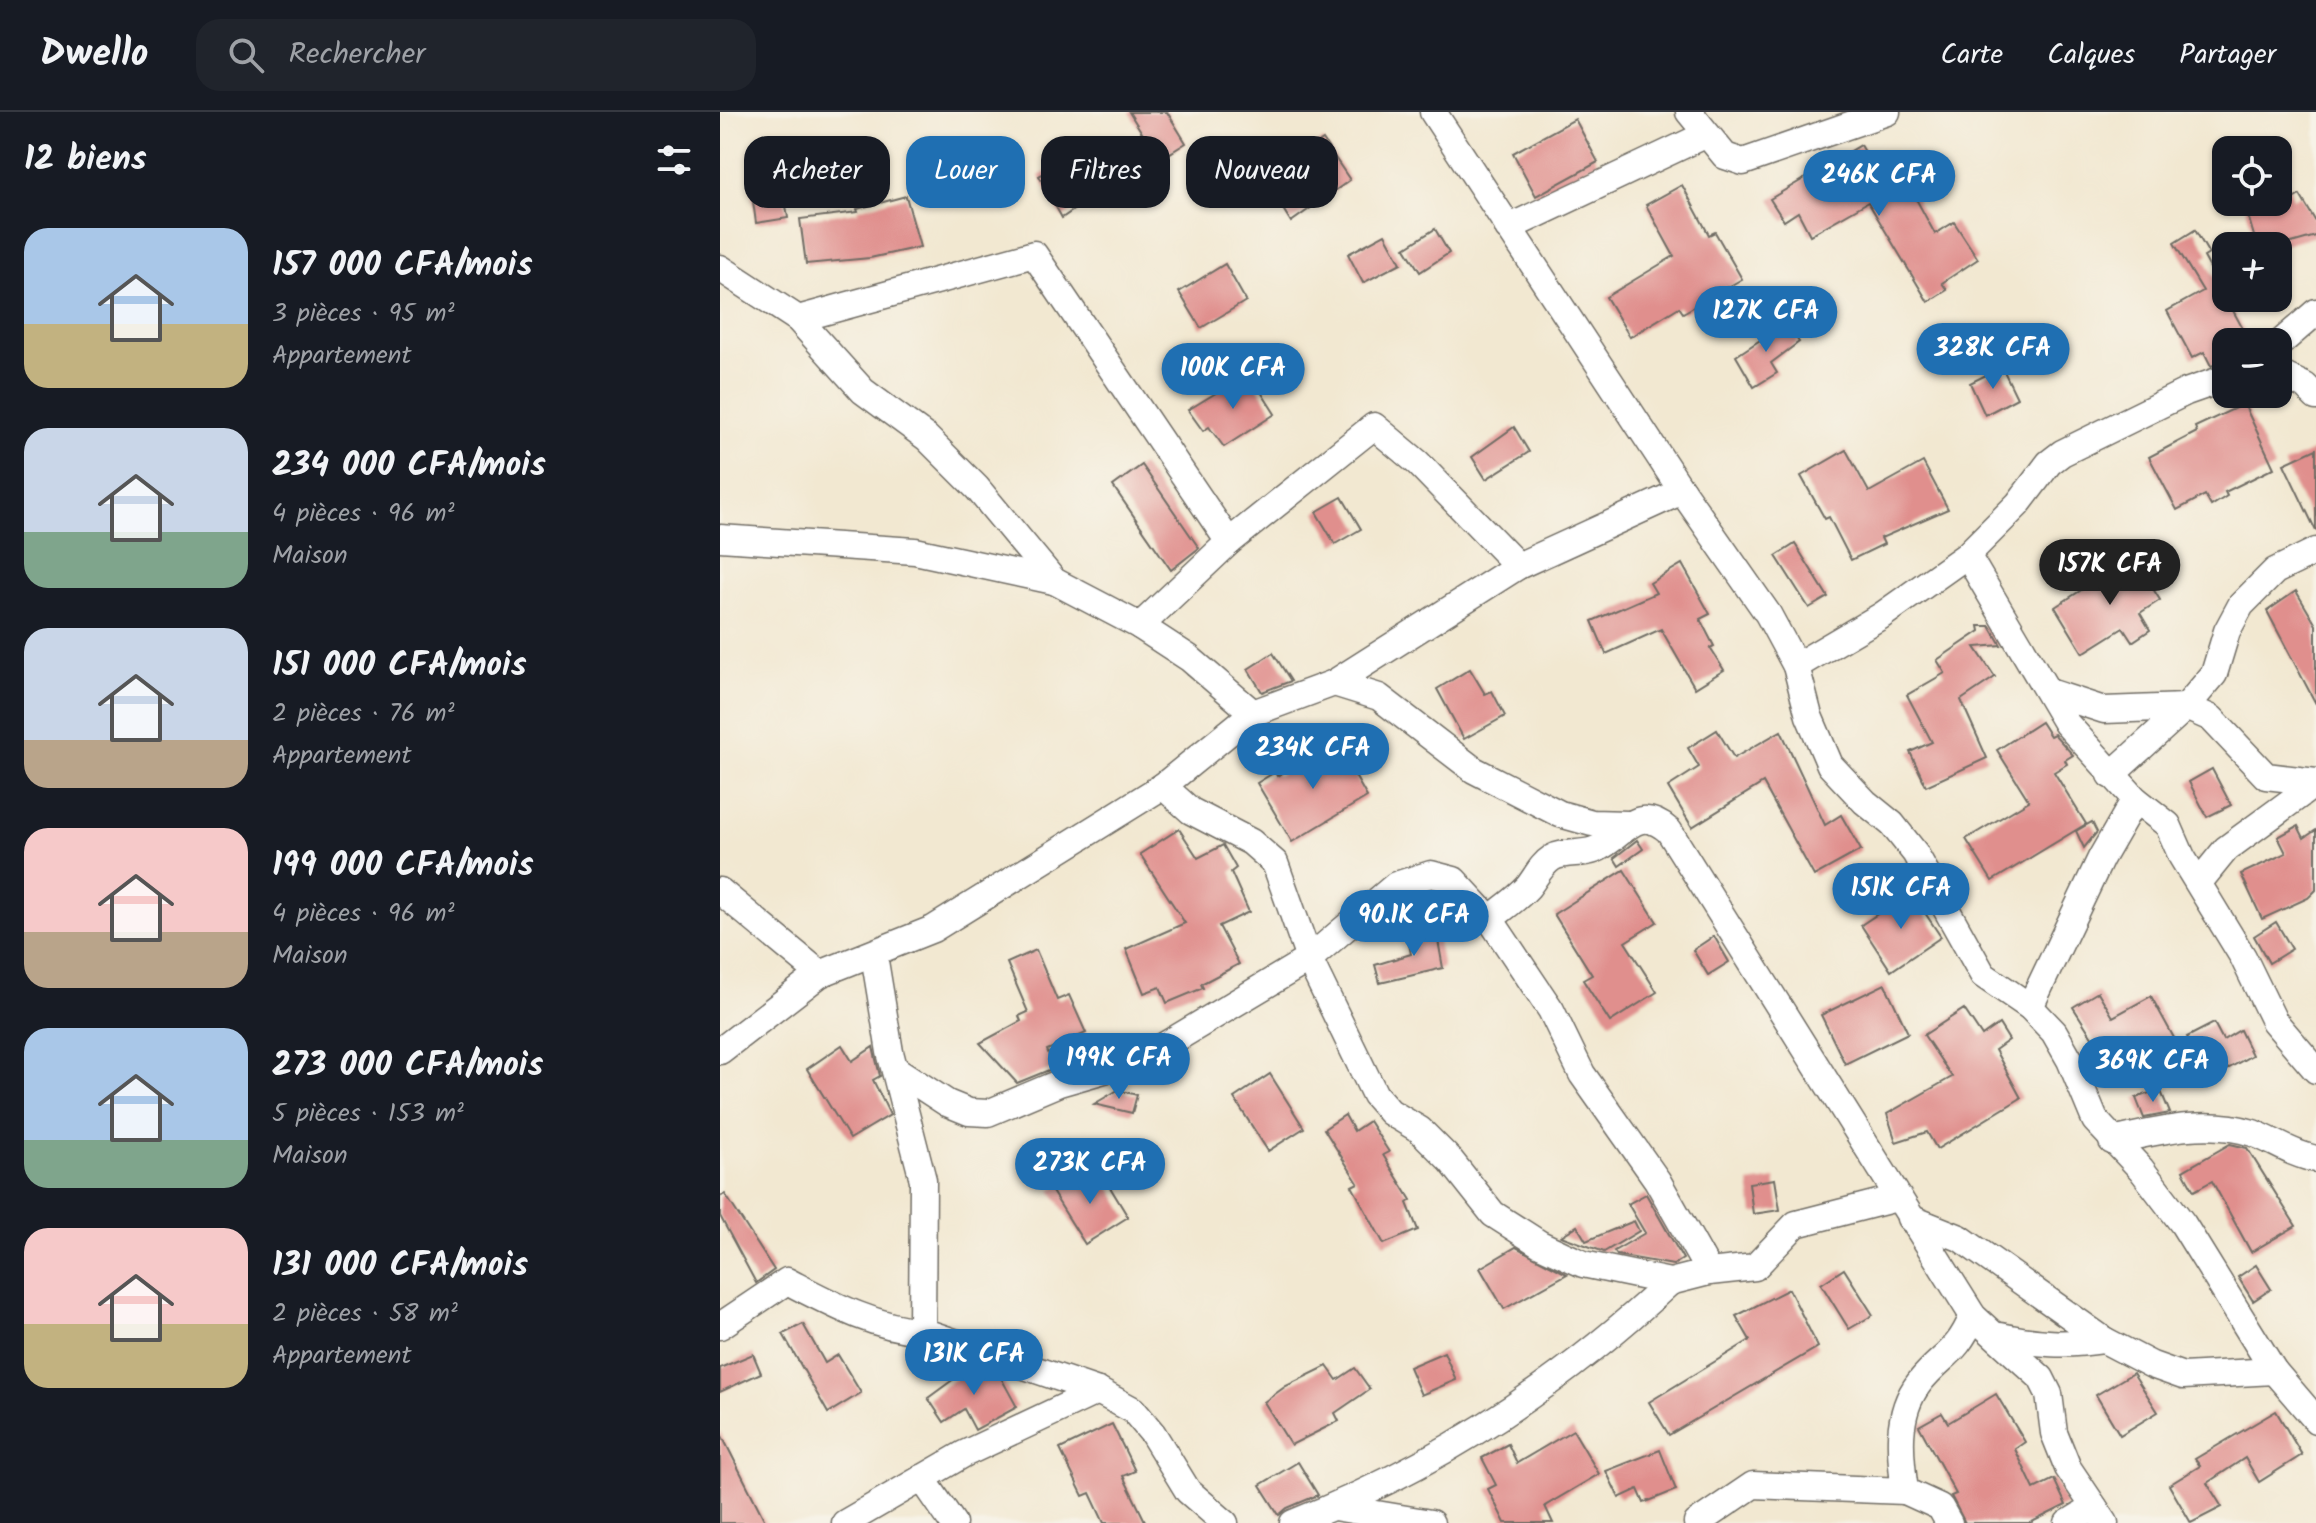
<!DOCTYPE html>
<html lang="fr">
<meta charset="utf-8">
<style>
body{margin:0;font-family:Kalam,sans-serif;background:#20242c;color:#f1f3f6;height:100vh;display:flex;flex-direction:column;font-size:30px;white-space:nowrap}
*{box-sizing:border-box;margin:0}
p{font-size:26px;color:#9ea1a6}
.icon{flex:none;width:44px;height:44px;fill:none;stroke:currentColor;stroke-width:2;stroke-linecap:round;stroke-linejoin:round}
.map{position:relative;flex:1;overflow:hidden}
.panel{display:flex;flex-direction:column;background:#171b24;width:720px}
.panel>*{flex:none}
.guide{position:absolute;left:24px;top:24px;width:760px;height:72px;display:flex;gap:16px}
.tools{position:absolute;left:1492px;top:24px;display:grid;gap:16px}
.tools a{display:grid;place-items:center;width:80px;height:80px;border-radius:16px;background:#171b24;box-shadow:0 2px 6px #0004;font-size:40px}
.price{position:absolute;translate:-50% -68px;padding:0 18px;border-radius:28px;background:#1f6fb2;color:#fff;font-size:26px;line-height:52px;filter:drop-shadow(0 2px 4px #0008)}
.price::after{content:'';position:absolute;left:50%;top:48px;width:24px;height:18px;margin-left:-12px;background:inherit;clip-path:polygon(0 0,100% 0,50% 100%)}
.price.on{background:#222;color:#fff}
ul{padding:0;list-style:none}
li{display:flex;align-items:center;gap:24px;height:200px;padding:0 24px}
li span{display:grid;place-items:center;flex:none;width:224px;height:160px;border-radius:24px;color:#555}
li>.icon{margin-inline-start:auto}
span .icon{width:96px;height:96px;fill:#fffc;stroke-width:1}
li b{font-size:34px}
h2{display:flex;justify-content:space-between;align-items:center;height:96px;padding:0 24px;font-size:34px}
.pill{padding:0 28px;border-radius:24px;background:#171b24;box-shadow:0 2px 6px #0004;font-size:28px;line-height:72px}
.pill.on{background:#1f6fb2;color:#fff}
header{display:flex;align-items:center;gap:48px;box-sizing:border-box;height:112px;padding:0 40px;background:#171b24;border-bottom:2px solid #363941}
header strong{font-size:38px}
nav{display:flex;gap:44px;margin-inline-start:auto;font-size:28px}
.search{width:560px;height:72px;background:#20242c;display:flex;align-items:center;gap:20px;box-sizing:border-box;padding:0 28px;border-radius:24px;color:#9ea1a6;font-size:30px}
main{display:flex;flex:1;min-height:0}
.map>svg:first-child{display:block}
.building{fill:#e08f8d}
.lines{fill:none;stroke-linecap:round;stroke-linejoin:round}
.street-casing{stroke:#716d65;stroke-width:29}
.street{stroke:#fff;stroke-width:26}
</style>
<header>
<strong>Dwello</strong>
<div class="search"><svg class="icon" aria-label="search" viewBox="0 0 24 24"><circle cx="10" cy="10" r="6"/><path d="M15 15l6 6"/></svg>Rechercher</div>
<nav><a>Carte</a><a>Calques</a><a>Partager</a></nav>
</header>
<main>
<section class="panel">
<h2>12 biens<svg class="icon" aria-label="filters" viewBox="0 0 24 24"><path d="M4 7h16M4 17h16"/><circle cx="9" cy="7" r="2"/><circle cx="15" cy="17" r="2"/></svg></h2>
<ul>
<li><span style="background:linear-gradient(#a9c7e8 60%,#c2b280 0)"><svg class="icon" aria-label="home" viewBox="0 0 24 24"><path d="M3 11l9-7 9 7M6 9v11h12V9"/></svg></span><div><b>157 000 CFA/mois</b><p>3 pièces · 95 m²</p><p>Appartement</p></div></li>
<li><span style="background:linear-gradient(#c9d6e8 65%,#7fa58c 0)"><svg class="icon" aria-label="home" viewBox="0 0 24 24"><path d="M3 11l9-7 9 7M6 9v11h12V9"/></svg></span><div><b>234 000 CFA/mois</b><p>4 pièces · 96 m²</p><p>Maison</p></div></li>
<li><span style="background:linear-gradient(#c9d6e8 70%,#b9a48a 0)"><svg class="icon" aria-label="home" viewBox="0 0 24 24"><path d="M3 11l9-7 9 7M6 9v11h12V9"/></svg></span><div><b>151 000 CFA/mois</b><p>2 pièces · 76 m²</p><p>Appartement</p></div></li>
<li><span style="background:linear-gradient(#f6c9c9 65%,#b9a48a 0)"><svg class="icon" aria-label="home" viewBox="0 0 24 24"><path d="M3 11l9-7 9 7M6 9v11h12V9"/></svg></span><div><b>199 000 CFA/mois</b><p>4 pièces · 96 m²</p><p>Maison</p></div></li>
<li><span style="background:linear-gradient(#a9c7e8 70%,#7fa58c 0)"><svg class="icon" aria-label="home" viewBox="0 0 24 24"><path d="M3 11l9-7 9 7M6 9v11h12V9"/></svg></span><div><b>273 000 CFA/mois</b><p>5 pièces · 153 m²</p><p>Maison</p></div></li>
<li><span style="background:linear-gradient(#f6c9c9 60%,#c2b280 0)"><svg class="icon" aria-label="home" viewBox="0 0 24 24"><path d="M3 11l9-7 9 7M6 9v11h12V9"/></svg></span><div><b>131 000 CFA/mois</b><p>2 pièces · 58 m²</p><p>Appartement</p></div></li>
</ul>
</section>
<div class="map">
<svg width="1596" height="1411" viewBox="0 0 1596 1411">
<rect width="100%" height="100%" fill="#f7f3e8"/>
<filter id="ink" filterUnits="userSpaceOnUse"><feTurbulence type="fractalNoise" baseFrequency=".0125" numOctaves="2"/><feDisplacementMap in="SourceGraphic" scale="16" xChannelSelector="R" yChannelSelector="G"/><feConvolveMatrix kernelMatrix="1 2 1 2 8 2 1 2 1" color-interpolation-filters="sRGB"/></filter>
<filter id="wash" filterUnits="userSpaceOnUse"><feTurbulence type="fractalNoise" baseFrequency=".006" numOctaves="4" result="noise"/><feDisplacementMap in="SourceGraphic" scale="32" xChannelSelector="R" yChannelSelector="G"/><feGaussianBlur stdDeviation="1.8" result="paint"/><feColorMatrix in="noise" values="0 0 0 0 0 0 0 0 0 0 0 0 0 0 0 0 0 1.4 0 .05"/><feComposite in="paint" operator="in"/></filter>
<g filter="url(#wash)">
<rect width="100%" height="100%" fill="#f2e8d1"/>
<g id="blocks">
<g class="building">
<path d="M409 0H447L466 31 439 48Z"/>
<path d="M855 7 878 50 816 84 793 41Z"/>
<path d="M603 28 630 68 571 110 543 64 560 53 561 56Z"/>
<path d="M378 31 403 73 368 95 365 90 342 106 319 64Z"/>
<path d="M1141 33 1169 82 1188 72 1215 122 1234 110 1258 147 1222 171 1227 178 1208 190 1148 90 1090 123 1078 100 1064 109 1050 87Z"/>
<path d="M1558 53H1562L1573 87 1580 83 1596 110V124L1561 134H1537L1524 90H1558Z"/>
<path d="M61 62 68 106 36 111 30 67Z"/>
<path d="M962 73 989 123 995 120 1022 167 963 201 959 195 910 225 886 185 954 144 926 93Z"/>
<path d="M186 84 200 135 150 146 86 152 80 107 138 100 137 97Z"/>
<path d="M715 117 729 141 700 160 685 136Z"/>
<path d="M1475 118 1489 142 1484 145 1530 230H1506V249L1491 254 1484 240 1472 246 1447 199 1483 179 1454 131Z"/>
<path d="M665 122 681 151 643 171 628 142Z"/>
<path d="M505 152 526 189 481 216 459 180Z"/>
<path d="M1066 211 1079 230 1051 251 1057 261 1034 275 1016 244Z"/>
<path d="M1282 255 1297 286 1265 303 1250 271Z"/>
<path d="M529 261 555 302 504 335 489 315 483 319 468 298Z"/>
<path d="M1524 292 1554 356 1505 380 1507 384 1491 394 1485 383 1457 398 1429 345 1477 320 1475 315Z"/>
<path d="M794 315 809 340 766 367 752 345Z"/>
<path d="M1596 337V419L1564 352Z"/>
<path d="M1126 338 1149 380 1203 350 1228 397 1161 426 1164 432 1131 448 1109 405 1105 407 1081 364Z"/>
<path d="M422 353 479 436 451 458 393 374Z"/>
<path d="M622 385 641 417 615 432 596 400Z"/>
<path d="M1075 432 1108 485 1089 496 1056 444Z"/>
<path d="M1413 445 1440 488 1420 501 1430 518 1412 530 1403 516 1363 541 1335 495Z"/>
<path d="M962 452 990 502 980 507 994 534 990 536 1004 558 975 576 941 517 886 542 872 509 936 481 930 471Z"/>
<path d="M1576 479 1596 513V592L1547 499Z"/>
<path d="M1259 514H1270L1281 533 1255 535 1275 565 1241 588 1267 646 1206 674 1190 640 1212 630 1187 583 1225 561 1217 548 1260 519Z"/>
<path d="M553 541 571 569 542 580 528 557Z"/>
<path d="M750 557 765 582 772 579 785 604 744 627 717 577Z"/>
<path d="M1321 610 1330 624 1334 622 1353 643 1345 648 1347 652 1334 660 1366 712 1272 769 1246 727 1309 689 1277 638Z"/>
<path d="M997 618 1014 646 1061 619 1105 713 1121 703 1141 738 1094 764 1043 671 972 715 948 675 979 655 968 636Z"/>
<path d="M615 629 647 685 572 730 537 671 555 660 557 664Z"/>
<path d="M1492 657 1511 693 1487 705 1469 670Z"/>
<path d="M1372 710 1377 720 1364 736 1356 719Z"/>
<path d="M1578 714 1584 726 1596 718V778L1588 786 1542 807 1521 762 1566 741 1558 725Z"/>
<path d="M459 717 478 746 503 733 516 756 511 760 529 800 499 814 519 852 481 872 483 876 447 891 440 875 424 881 406 837 465 811 420 742Z"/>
<path d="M917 728 923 737 899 754 894 746Z"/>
<path d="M904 758 937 810 905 830 937 880 890 910 863 868 872 863 834 802Z"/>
<path d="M1191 780 1221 825 1171 859 1141 813Z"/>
<path d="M1556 810 1572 837 1549 851 1534 824Z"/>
<path d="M716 817 723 856 660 871 655 853 691 842 687 822Z"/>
<path d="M994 824 1009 850 988 863 973 838Z"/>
<path d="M316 838 337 888 349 883 366 921 327 938 334 956 297 971 260 931 301 909 299 904 308 900 287 851Z"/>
<path d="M1165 872 1188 921 1125 952 1101 903Z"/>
<path d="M1378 880 1393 905 1431 884 1465 946 1443 959 1429 935 1415 943 1407 929 1383 942 1353 895Z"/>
<path d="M1244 897 1262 924 1279 912 1289 928 1275 938 1301 986 1217 1037 1207 1020 1176 1030 1167 1002 1232 965 1204 923Z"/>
<path d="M1494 911 1503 928 1520 918 1532 943 1490 967 1467 925Z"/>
<path d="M122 933 132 949 153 935 160 964 153 968 170 1003 130 1027 87 957Z"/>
<path d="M550 962 584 1016 548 1039 514 986Z"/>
<path d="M1440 977 1450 1001 1424 1006 1416 986Z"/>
<path d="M398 978 417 983 412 1001 374 992Z"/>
<path d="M625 1003 634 1019 649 1009 669 1040 663 1043 691 1088 687 1091 698 1118 664 1132 632 1074 638 1071 604 1017Z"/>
<path d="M1510 1032 1527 1036 1576 1114 1531 1140 1492 1069 1474 1079 1463 1059Z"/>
<path d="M358 1061 365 1073 382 1062 408 1105 365 1132 331 1078Z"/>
<path d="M1055 1067 1060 1098 1033 1102 1029 1071Z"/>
<path d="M5 1082 54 1158 36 1171 0 1104V1085Z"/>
<path d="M926 1082 963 1147 953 1153 897 1143 894 1139 925 1121 908 1092Z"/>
<path d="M914 1109 919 1119 884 1140 841 1124 857 1114 866 1129Z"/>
<path d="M796 1135 847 1162 784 1197 760 1156Z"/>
<path d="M1536 1153 1551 1177 1533 1189 1518 1165Z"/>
<path d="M1124 1157 1153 1203 1129 1217 1101 1172Z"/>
<path d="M1069 1177 1098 1235 949 1323 929 1290 1030 1228 1016 1204Z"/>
<path d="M83 1212 105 1251 118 1243 141 1281 108 1301 63 1222Z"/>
<path d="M724 1240 736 1268 701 1283 689 1255Z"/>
<path d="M33 1242 41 1261 0 1280V1256Z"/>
<path d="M253 1253 279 1262 297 1295 255 1318 244 1297 224 1310 208 1286Z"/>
<path d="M607 1254 617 1268 635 1256 650 1277 615 1301 619 1309 571 1333 544 1290 566 1274Z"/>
<path d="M1413 1261 1438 1300 1400 1323 1376 1283Z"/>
<path d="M1276 1282 1305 1330 1295 1337 1314 1377 1334 1367 1346 1393 1310 1411H1245L1231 1384 1236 1382 1199 1314 1222 1301 1228 1311Z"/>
<path d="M1556 1299 1582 1343 1539 1370 1525 1346 1487 1371 1502 1395 1471 1411 1449 1373 1480 1354 1475 1347Z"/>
<path d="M392 1312 415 1359 403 1364 426 1411H384L370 1381 363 1384 340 1337Z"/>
<path d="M853 1318 879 1362 825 1394 833 1411H785L768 1377 776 1373 762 1346 788 1332 797 1351Z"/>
<path d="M0 1320 46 1411H0Z"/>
<path d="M940 1338 956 1378 924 1391 918 1377 899 1386 886 1359Z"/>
<path d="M578 1350 598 1383 567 1396 559 1403 540 1373Z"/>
</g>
</g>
</g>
<g filter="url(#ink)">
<use href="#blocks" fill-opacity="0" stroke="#716d65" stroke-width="2"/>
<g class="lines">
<defs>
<g id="street">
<path d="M713 0 962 379 1048 502 1076 554 1089 604 1110 653 1145 690 1172 712 1195 741 1263 863 1310 895 1334 920 1350 948 1375 1008 1421 1057 1463 1112 1554 1259 1596 1308"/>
<path d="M969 0 1005 44 1023 50 1167 0"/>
<path d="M788 116 985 23"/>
<path d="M0 156 78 207 143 279 207 326 257 376 334 469 420 514 469 546 533 601"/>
<path d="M78 207 314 142 509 430"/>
<path d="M1558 233 1596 200"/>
<path d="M1558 261 1585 274 1596 285"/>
<path d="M0 426 195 439 334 469"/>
<path d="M1247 443 1298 392 1329 351 1342 341 1466 280 1506 266"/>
<path d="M420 514 509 430 654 314 698 351 798 454"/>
<path d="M1076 554 1161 504 1247 443 1346 611 1415 687 1448 713 1462 745 1523 845 1554 909 1596 958"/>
<path d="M614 571 659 585 754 658 840 702 872 711 908 712"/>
<path d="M1329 580 1384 598 1466 595 1494 562 1507 519 1521 493 1555 459 1596 439"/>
<path d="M1391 663 1466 595 1491 606 1546 664 1596 670"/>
<path d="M443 674 471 699 531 730 555 751 589 847 655 983 670 1000 700 1018 731 1049 773 1102 820 1132 863 1152 950 1170 989 1160 1035 1155 1076 1112 1177 1086"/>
<path d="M1480 769 1506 737 1596 671"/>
<path d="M0 779 100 862"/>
<path d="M770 807C782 797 797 787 808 775 816 765 821 753 832 746 844 739 861 743 874 738 903 727 915 689 949 719L1253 1204 1321 1266 1329 1282 1334 1321 1348 1356 1385 1411"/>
<path d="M154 843 170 940 203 1068 202 1219 378 1279 413 1298 433 1322 468 1379 505 1411"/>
<path d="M1310 895 1381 746 1415 687"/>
<path d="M0 939 100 862 213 817 443 674 533 601 614 571 798 454 962 379"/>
<path d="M175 957 227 991 249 1000 268 1001 339 971 422 947 589 847 676 773 711 762 734 768 770 807 831 898 862 962 937 1068 989 1160"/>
<path d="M1392 1029C1438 1019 1486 1006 1533 1021 1554 1029 1573 1043 1596 1047"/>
<path d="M1190 1106 1240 1126 1384 1228 1432 1253 1463 1264 1554 1259"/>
<path d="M0 1214 67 1169C110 1191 153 1215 202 1219"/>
<path d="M1280 1224C1317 1232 1346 1234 1384 1228"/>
<path d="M202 1366 233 1411"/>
<path d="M1185 1379 1220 1395 1229 1411"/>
<path d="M614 1395 711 1411"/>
<path d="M125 1411 244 1342 378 1279"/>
<path d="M573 1411C716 1355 839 1274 950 1170"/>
<path d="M977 1411 1033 1373 1185 1379C1180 1343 1175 1302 1199 1271 1222 1242 1236 1244 1253 1204"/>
<path d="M1348 1411 1374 1395"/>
</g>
</defs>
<use href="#street" class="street-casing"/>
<use href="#street" class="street"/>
</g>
</g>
</svg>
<div class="tools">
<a><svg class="icon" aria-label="locate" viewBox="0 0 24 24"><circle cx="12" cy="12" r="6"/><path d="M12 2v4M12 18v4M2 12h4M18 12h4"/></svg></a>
<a>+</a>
<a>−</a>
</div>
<b class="price" style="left:1159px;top:106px">246K CFA</b>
<b class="price" style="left:1046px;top:242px">127K CFA</b>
<b class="price" style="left:1273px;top:279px">328K CFA</b>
<b class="price" style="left:513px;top:299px">100K CFA</b>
<b class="price on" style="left:1390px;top:495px">157K CFA</b>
<b class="price" style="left:593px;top:679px">234K CFA</b>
<b class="price" style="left:1181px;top:819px">151K CFA</b>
<b class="price" style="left:694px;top:846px">90.1K CFA</b>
<b class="price" style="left:399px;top:989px">199K CFA</b>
<b class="price" style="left:1433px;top:992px">369K CFA</b>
<b class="price" style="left:370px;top:1094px">273K CFA</b>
<b class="price" style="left:254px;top:1285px">131K CFA</b>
<div class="guide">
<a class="pill">Acheter</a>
<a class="pill on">Louer</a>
<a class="pill">Filtres</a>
<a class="pill">Nouveau</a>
</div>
</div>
</main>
